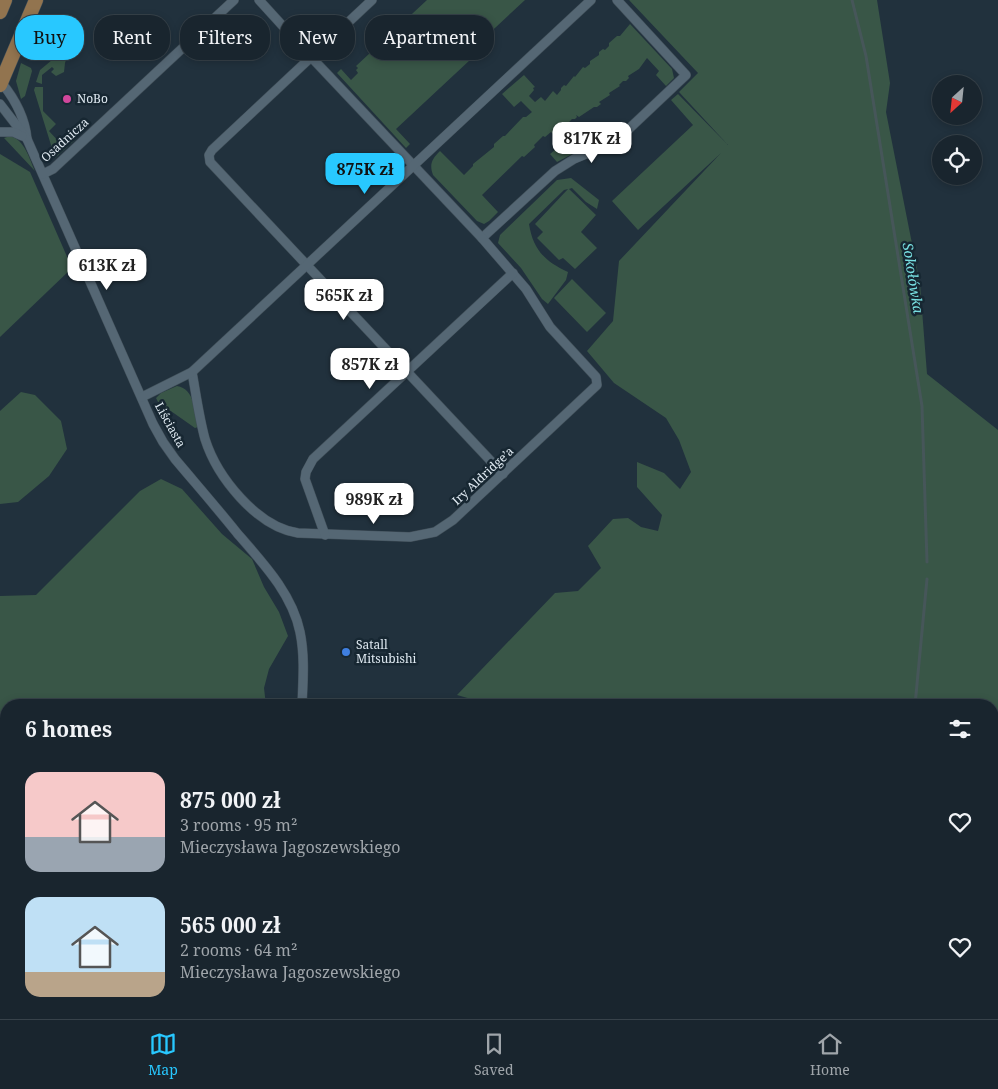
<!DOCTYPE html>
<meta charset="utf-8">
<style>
body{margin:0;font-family:"Noto Serif",serif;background:#26313a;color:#f1f3f6;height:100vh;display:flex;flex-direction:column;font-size:19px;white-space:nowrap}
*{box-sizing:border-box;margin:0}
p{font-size:16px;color:#9fa5aa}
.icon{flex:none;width:28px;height:28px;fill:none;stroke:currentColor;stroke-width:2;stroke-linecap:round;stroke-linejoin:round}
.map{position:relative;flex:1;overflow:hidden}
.sheet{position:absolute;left:0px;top:699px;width:999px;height:321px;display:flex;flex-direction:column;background:#19252e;border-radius:20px 20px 0 0;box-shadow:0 2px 8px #0003,0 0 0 1px #37424a}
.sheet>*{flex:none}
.banner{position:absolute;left:15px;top:15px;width:500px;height:45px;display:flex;gap:10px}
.needle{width:32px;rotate:207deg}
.buttons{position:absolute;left:932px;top:75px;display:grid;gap:10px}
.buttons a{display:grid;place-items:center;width:50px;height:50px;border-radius:50%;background:#19252e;box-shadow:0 2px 8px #0003,0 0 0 1px #37424a;font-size:25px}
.price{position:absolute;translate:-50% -42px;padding:0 11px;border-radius:10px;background:#fff;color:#222;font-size:16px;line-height:32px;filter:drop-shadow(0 1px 2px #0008)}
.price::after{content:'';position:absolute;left:50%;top:30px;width:15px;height:11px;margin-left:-8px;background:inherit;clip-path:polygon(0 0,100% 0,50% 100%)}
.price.on{background:#28c8ff;color:#111}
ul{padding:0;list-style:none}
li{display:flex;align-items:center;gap:15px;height:125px;padding:0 25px}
li span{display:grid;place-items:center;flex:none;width:140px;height:100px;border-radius:15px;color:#555}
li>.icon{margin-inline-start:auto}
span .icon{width:60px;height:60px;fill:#fffc;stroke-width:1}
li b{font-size:21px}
h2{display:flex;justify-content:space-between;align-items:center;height:60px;padding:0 25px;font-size:21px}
.tag{padding:0 18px;border-radius:20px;background:#19252e;box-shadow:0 2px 8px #0003,0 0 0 1px #37424a;font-size:18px;line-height:45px}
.tag.on{background:#28c8ff;color:#111}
.tab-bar{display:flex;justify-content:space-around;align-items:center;height:70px;border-top:1px solid #37424a;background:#19252e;font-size:14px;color:#9fa5aa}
.tab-bar a{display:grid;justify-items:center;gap:2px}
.tab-bar .on{color:#28c8ff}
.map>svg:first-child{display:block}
.green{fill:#395647}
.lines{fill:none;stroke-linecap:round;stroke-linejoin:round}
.stream{stroke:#465659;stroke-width:3}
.minor-casing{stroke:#414f59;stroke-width:10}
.primary-casing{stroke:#414f59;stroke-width:15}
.minor{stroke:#556774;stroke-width:9}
.primary{stroke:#92744f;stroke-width:14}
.hotel-dot{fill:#d1479c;stroke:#172732;stroke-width:2}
.shop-dot{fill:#3f7fe0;stroke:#172732;stroke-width:2}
.labels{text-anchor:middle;stroke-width:5;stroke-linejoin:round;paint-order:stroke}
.poi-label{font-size:12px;fill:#dfe9f1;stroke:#172732;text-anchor:start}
.street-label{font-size:12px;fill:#dfe9f1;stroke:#172732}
.water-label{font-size:14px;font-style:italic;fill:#78e0e2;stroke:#172732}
</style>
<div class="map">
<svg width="998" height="1019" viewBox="0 0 998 1019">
<rect width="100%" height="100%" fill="#21313d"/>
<g class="green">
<path d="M427 0H525L481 41 485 46 396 129 410 144 406 148 337 73 341 69 351 80 358 73 356 70 358 68 356 66Z"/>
<path d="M629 0H877L890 83 886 112 920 284 927 374 998 430V1019H952L947 1014H992V705H465L471 699 457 695 555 593 578 591 601 568 588 546 613 519 628 518 641 527 658 531 662 515 637 487V462L664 473 680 489 691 472 679 440 666 418 614 383 587 351 613 321 619 261 721 153 638 230 612 201 693 125 671 100 678 94 728 145 679 92 698 73Z"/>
<path d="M630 24 672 69 674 78 666 86 656 75 659 71 647 58 639 69 628 76 629 78 626 81H623L619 85 620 86 609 93 610 95 599 102 601 104 597 107H594L579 117 576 115 577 117 575 119H572L567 124 572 131 567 136 573 143 578 138 584 143 589 140 593 143 557 162 550 154 562 144 551 132 545 137 543 136 534 145 535 147 524 157 522 156 482 195 498 212 489 221 484 224 477 221 433 175C429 164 432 159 440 151L464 175 473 166V164L494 147V144L503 136H505L523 117H526L532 112 521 101 514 107 502 94 524 75 535 87 533 88 534 90 529 96 535 102 541 97 545 101 553 91 557 95 561 90V88L564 85 566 86 574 76 575 77 583 67 585 68 590 64V61L599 55V52L603 49 605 50 609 46V43L617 36H620Z"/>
<path d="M76 40 78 42 71 48 72 50 68 54 65 63 64 72 56 76 51 72 54 69 52 67 42 75V84L36 82 40 70Z"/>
<path d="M21 63 31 68 32 71 25 96 21 99 16 81Z"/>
<path d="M35 87H43V111L56 124 49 131 60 143 66 137 70 140 74 136 71 132H75L77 135V138L55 158 34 90Z"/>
<path d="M10 136C25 140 29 158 35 171L4 138Z"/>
<path d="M0 154 30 172 72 268 0 337Z"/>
<path d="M571 178 599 200 597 209 586 202 572 188 569 189 596 215 581 232 597 248 575 269 563 258 559 260 537 238 543 232 535 224 568 189 564 190 529 224C533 249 544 261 568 272L566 280 548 304 542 299 521 268 498 243 500 235 557 180Z"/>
<path d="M572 279 606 313 587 332 554 298Z"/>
<path d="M177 386C195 389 195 412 198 427L195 428 158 402 156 398 161 393Z"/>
<path d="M21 392 35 395 61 421 67 449 49 476 18 502 0 504V411Z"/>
<path d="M161 479 182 489 222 534 252 559 264 587 279 612 288 636 269 669 264 688 266 705H6V804L0 809V596L36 595 140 491Z"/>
<path d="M537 1014H937L936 1019H583L580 1016 576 1019H542Z"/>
</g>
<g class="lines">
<g class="stream">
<path d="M852 0 866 56 922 406 927 562"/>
<path d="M120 705 148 702 158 705"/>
<path d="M915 705 927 579"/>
<path d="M0 721H6"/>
<path d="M891 1014 892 1019"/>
</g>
<defs>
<g id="minor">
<path d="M372 0 212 150 209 155 210 162 503 474"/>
<path d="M1 82C15 99 25 117 27 139"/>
<path d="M0 104 27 139 153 424 163 442 175 459C196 484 217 508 237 533 262 562 292 593 300 632 305 656 303 681 302 705"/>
<path d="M0 132H13L22 136"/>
<path d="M43 174 53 169 234 0"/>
<path d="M482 238 555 171 574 159 615 142 686 75 617 0"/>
<path d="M192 372C196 394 199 417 205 439 217 477 257 527 298 533L410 537 435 532 453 520 597 385 596 377 550 327 526 289 482 238 311 57 259 0"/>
<path d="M142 397 192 372 591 0"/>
<path d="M325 535 305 479 306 472 313 459 513 273"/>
<path d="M0 885 6 884"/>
<path d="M443 1014 447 1019"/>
<path d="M123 1019 131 1014"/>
<path d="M373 1019 378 1014"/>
</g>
<g id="primary">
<path d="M0 12 5 0"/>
<path d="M0 85 36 0"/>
</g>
</defs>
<use href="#minor" class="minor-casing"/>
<use href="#primary" class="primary-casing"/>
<use href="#minor" class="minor"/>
<use href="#primary" class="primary"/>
</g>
<circle class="hotel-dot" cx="67" cy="99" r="5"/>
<circle class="shop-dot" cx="346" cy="652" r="5"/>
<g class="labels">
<g class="poi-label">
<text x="77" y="103">NoBo</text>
<text x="356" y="649">Satall<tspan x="356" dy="14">Mitsubishi</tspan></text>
</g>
<g class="street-label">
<text transform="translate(65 140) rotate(-42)" y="4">Osadnicza</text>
<text transform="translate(170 425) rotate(61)" y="4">Liściasta</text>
<text transform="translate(483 476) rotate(-43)" y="4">Iry Aldridge’a</text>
</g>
<g class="water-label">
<text transform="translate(913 278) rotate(81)" y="5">Sokołówka</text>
</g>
</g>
</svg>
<div class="buttons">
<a><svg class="needle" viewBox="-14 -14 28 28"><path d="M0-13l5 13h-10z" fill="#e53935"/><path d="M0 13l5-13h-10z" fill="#9fa5aa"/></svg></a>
<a><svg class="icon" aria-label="locate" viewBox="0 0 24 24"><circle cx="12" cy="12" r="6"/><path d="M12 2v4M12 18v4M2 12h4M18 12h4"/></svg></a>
</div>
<b class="price" style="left:592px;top:164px">817K zł</b>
<b class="price on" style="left:365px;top:195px">875K zł</b>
<b class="price" style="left:107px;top:291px">613K zł</b>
<b class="price" style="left:344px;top:321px">565K zł</b>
<b class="price" style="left:370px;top:390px">857K zł</b>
<b class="price" style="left:374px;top:525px">989K zł</b>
<div class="banner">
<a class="tag on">Buy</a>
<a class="tag">Rent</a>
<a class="tag">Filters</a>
<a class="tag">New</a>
<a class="tag">Apartment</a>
</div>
<section class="sheet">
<h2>6 homes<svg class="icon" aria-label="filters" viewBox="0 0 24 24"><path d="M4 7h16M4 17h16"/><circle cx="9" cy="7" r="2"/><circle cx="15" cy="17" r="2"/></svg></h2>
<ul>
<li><span style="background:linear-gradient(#f6c9c9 65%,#9aa5b1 0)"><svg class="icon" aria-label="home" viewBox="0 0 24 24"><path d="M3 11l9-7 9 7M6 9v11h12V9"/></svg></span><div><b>875 000 zł</b><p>3 rooms · 95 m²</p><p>Mieczysława Jagoszewskiego</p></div><svg class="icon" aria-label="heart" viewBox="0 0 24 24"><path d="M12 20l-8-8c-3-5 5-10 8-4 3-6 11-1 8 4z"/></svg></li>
<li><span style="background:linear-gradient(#bfe0f5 75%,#b9a48a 0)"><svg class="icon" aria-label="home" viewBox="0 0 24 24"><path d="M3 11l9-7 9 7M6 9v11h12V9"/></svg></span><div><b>565 000 zł</b><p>2 rooms · 64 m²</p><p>Mieczysława Jagoszewskiego</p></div><svg class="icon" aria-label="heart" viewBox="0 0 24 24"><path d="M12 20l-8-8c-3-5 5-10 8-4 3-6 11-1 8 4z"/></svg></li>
</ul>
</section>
</div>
<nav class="tab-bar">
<a class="on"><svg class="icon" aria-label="map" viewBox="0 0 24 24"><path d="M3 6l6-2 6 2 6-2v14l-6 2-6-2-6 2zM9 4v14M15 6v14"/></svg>Map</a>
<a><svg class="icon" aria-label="saved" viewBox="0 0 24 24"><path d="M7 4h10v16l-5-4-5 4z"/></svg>Saved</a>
<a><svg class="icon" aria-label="home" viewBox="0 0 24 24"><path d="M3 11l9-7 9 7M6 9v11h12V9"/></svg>Home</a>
</nav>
